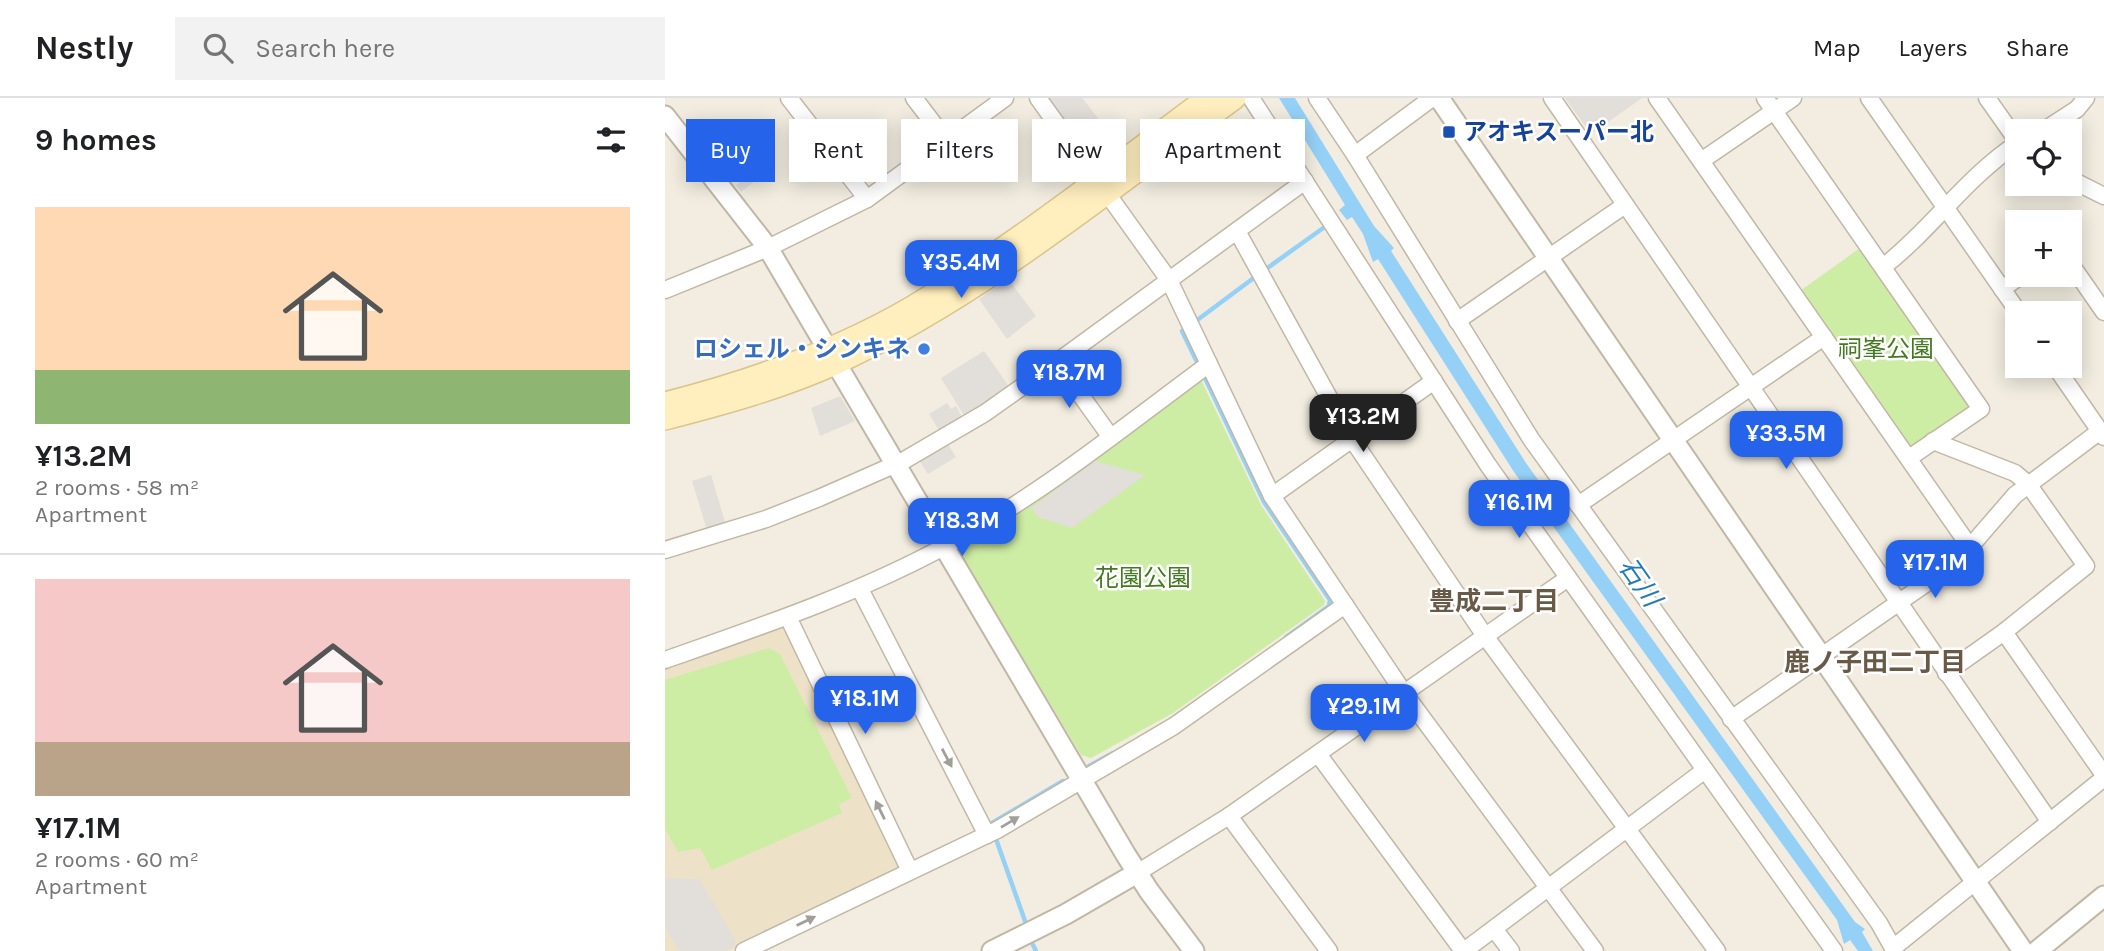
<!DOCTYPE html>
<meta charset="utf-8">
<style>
body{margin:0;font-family:Karla,"Noto Sans JP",sans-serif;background:#f2f2f2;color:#202124;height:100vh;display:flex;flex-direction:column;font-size:26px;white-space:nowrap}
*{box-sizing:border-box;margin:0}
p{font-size:23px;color:#757577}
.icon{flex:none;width:38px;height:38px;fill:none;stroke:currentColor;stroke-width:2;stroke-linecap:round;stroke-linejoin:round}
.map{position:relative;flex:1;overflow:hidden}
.details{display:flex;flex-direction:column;background:#fff;width:665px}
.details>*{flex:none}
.guide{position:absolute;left:21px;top:21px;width:665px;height:63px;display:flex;gap:14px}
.controls{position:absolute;left:1340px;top:21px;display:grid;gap:14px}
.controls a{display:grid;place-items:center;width:77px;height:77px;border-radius:0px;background:#fff;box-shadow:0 4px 18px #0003;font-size:35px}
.price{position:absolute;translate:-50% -60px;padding:0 16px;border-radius:14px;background:#2563eb;color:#fff;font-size:23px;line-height:46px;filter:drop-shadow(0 2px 4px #0008)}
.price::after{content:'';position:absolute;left:50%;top:42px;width:21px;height:16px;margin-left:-10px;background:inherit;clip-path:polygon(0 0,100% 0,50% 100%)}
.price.active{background:#222;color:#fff}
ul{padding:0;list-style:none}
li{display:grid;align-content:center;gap:14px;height:371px;padding:0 35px}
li+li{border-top:2px solid #e0e0e0}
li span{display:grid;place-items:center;height:217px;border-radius:0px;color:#555}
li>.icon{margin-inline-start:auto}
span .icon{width:126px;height:126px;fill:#fffc;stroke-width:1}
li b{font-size:30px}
h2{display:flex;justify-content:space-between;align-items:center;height:84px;padding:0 35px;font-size:30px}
.pill{padding:0 24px;border-radius:0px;background:#fff;box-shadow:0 4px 18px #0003;font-size:24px;line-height:63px}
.pill.active{background:#2563eb;color:#fff}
header{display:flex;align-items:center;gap:42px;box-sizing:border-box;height:98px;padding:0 35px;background:#fff;border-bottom:2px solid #e0e0e0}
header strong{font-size:33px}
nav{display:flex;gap:38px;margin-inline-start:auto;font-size:24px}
.search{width:490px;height:63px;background:#f2f2f2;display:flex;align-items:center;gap:18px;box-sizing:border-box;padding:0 24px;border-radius:0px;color:#757577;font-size:26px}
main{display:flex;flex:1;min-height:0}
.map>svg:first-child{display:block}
.education{fill:#ede2c8}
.green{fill:#cdeca4}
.parking{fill:#e2deda}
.water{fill:#95d1f7}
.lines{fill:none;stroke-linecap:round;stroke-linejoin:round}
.stream{stroke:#95d1f7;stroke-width:4.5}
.minor-casing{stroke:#c1b7a5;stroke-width:19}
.tertiary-casing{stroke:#c1b7a5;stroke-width:23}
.secondary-casing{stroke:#dac58c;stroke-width:24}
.minor{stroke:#fff;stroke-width:16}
.tertiary{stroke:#fff;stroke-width:19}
.secondary{stroke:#ffeebe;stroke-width:21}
.oneway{fill:#a29e98}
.transit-dot{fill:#1a4fb4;stroke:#fff;stroke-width:2.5}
.shop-dot{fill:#3f7fe0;stroke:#fff;stroke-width:2.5}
.labels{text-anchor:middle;stroke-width:5;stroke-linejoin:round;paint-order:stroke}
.transit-label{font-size:24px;font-weight:bold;fill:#164399;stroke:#fff;text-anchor:start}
.shop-label{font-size:24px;font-weight:bold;fill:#366cbe;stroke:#fff;text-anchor:end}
.park-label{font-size:24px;fill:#437a20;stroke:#fff}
.water-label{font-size:26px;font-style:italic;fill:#217bb9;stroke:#fff}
.neighbourhood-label{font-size:26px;font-weight:bold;fill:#685a47;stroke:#fff}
</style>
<header>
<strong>Nestly</strong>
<div class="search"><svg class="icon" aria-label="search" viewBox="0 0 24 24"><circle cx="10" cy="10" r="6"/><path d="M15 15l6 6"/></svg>Search here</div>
<nav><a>Map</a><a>Layers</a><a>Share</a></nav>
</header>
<main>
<section class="details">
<h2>9 homes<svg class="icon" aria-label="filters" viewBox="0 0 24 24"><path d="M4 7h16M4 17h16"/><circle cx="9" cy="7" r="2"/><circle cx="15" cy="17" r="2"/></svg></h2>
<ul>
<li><span style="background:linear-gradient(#ffd9b3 75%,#8fb573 0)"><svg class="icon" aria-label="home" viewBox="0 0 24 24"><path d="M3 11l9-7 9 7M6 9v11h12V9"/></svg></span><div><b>¥13.2M</b><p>2 rooms · 58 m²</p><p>Apartment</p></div></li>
<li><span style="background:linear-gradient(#f6c9c9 75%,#b9a48a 0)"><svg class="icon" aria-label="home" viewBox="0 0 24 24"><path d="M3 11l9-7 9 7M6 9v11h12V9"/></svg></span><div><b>¥17.1M</b><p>2 rooms · 60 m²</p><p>Apartment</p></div></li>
</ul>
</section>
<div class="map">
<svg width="1439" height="853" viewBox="0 0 1439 853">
<rect width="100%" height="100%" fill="#f2ede0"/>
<path class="education" d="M117 529 124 531 235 762 234 773 65 853H0V570Z"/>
<g class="green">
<path d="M1195 150 1305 306 1304 312 1251 347 1244 348 1135 193Z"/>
<path d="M532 283 537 284 596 407 660 503 659 507 508 615 426 660 416 657 295 454 298 445Z"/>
<path d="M104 550 115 556 187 700 174 706 177 715 47 772 35 750 13 754 0 731V582Z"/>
</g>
<g class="parking">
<path d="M379 0H417L444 34 439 38 450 52 432 65H428Z"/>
<path d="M900 0H977L926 36Z"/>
<path d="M104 62 109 68 76 94 71 87Z"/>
<path d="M343 181 371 218 342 241 314 201Z"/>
<path d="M319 253 345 290 300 319 276 280Z"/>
<path d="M175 298 190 323 155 338 146 310Z"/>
<path d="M282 305 286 311 291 308 298 321 275 334 264 316Z"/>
<path d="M282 345 291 359 263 376 254 362Z"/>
<path d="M430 363 480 377 407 430 373 419 366 410Z"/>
<path d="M46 377 61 427 42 432 27 383Z"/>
<path d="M0 780 34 781 70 841V848L60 853H14L0 829Z"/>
</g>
<path class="water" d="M614 0H630L709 128 729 150 726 153 861 365 1190 824 1200 831 1197 834 1208 853H1193L1185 842 1179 846 1172 822 849 374 713 161 708 164 698 136 687 119 682 122 674 112 680 107Z"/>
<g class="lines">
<g class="stream">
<path d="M601 171 661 128"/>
<path d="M531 223 590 179"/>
<path d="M521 230 517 233 532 264"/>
<path d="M541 282 599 404 665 502 664 508 621 539"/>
<path d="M424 668 448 655"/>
<path d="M327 725 398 683"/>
<path d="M331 741 360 823"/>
<path d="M368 847 371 853"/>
</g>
<defs>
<g id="minor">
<path d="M124 0 202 101"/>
<path d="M249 0 281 42"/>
<path d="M373 0 432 82"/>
<path d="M586 0 823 367 1169 853"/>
<path d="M652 0 690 57 866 341 1214 825 1228 850 1439 680"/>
<path d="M887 0 1385 724"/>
<path d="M992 0 1305 449"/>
<path d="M1100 0 1316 311 1244 360"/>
<path d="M1204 0 1354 215"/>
<path d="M1322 0 1353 44"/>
<path d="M1378 33 1412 11 1421 0"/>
<path d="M690 57 767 0"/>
<path d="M1036 63 1128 0"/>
<path d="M1405 81 1439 98"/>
<path d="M441 94 504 182 607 398 739 595 930 853"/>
<path d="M572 133 687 341 820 538 1052 853"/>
<path d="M1405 165 1439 214"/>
<path d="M1218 169C1266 132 1301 79 1353 45"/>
<path d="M1337 191 1357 177"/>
<path d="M0 192 103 150 202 101 340 0"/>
<path d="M792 223 960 107"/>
<path d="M392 264 445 338"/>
<path d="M1390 268 1439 339"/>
<path d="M1268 343 1350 375 1363 386 1421 468 1339 534 1281 575"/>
<path d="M607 398 769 283"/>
<path d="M913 407 1159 239"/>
<path d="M0 452 101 421 154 400 238 363 320 315 392 264 640 83"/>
<path d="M195 491 322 737"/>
<path d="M123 519 245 773"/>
<path d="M1339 534 1439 677"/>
<path d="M0 562C97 528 195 495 286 445 378 395 460 328 544 266"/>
<path d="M1066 621 1292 464 1350 397 1435 333"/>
<path d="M653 656 798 853"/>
<path d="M564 718 664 853"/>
<path d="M472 775 564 718 903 480"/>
<path d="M829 831 846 853"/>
<path d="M79 853 332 732 509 628 680 507"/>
<path d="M799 853 1040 672"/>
</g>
<g id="tertiary">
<path d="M774 0 1358 853"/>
<path d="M0 18 103 150 461 757 484 793 529 853"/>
<path d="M327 853 401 816 472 775"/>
<path d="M1372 853 1439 798"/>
</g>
<g id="secondary">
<path d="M0 305C86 283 170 254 247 209 350 147 446 71 542 0"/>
<path d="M0 321C58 306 117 290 172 265 313 200 445 92 570 0"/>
</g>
</defs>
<use href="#minor" class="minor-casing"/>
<use href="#tertiary" class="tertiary-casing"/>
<use href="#secondary" class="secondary-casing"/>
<use href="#minor" class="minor"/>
<use href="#tertiary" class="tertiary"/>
<use href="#secondary" class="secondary"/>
</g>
<defs><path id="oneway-solid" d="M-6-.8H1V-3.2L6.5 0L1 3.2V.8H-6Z" transform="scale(1.75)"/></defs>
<g class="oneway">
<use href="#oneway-solid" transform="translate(282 660) rotate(62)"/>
<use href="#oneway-solid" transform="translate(215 712) rotate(-116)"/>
<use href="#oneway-solid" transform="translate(345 724) rotate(-31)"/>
<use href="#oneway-solid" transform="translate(141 823) rotate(-26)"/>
</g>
<rect class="transit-dot" x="777" y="27" width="14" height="14" rx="3.5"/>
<circle class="shop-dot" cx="259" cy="251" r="7"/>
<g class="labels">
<g class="transit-label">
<text x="798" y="42">アオキスーパー北</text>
</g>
<g class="shop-label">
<text x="245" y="259">ロシェル・シンキネ</text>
</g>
<g class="park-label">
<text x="1221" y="259">祠峯公園</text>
<text x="478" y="488">花園公園</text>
</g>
<g class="water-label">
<text transform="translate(975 484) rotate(55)" y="9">石川</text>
</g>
<g class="neighbourhood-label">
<text x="829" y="512">豊成二丁目</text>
<text x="1210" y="573">鹿ノ子田二丁目</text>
</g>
</g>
</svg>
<div class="controls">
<a><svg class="icon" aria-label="locate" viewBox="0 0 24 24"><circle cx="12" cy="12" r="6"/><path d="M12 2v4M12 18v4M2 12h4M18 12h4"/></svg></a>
<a>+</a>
<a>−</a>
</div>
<b class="price" style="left:296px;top:202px">¥35.4M</b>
<b class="price" style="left:404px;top:312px">¥18.7M</b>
<b class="price active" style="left:698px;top:356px">¥13.2M</b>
<b class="price" style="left:1121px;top:373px">¥33.5M</b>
<b class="price" style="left:854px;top:442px">¥16.1M</b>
<b class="price" style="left:297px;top:460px">¥18.3M</b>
<b class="price" style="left:1270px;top:502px">¥17.1M</b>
<b class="price" style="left:200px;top:638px">¥18.1M</b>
<b class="price" style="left:699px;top:646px">¥29.1M</b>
<div class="guide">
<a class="pill active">Buy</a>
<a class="pill">Rent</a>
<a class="pill">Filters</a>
<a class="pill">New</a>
<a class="pill">Apartment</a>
</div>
</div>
</main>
